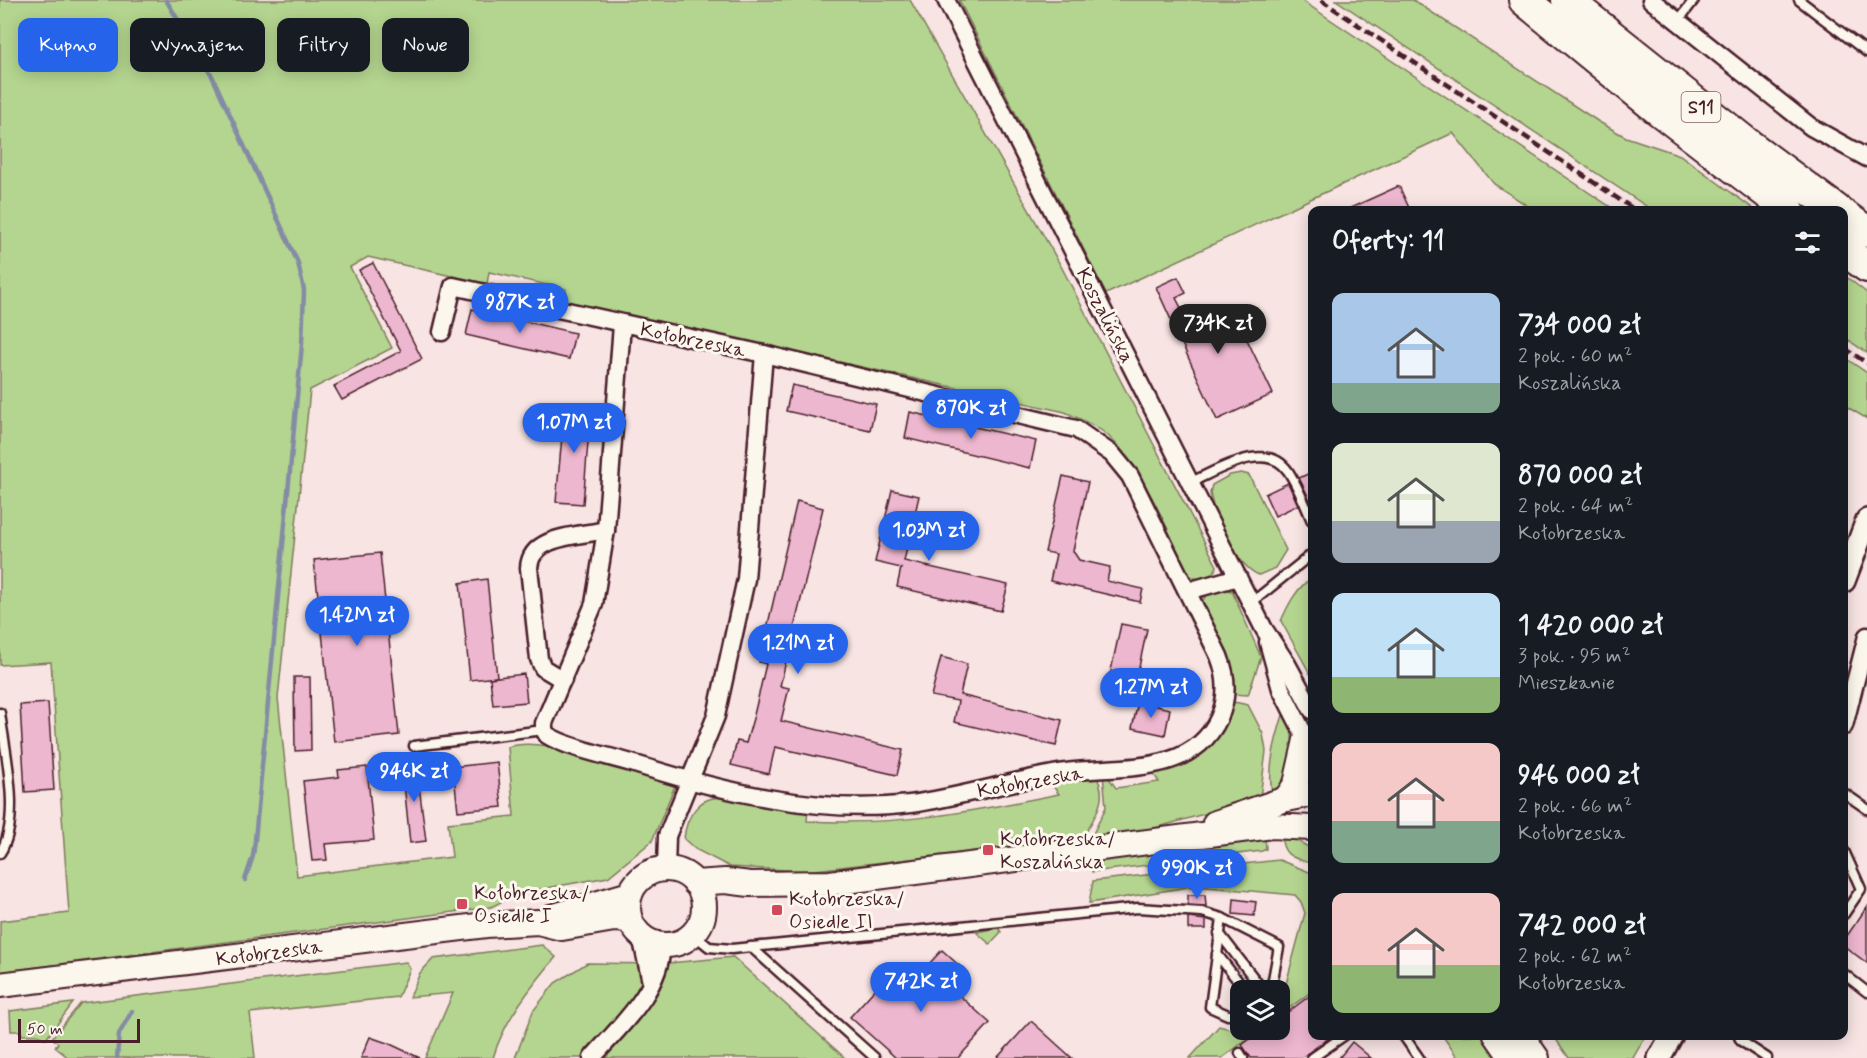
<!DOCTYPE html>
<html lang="pl">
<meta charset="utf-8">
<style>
body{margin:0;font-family:Mynerve,sans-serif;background:#242831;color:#f1f3f6;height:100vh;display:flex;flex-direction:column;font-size:22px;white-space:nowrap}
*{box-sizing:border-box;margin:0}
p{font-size:20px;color:#9ea1a6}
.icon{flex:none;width:33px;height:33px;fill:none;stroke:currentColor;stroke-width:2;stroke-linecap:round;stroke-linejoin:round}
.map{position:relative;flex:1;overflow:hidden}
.drawer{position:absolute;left:1308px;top:206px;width:540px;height:834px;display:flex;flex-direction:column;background:#171b24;border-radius:12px;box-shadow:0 3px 15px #0003}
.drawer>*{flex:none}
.guide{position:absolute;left:18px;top:18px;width:570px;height:54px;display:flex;gap:12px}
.controls{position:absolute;left:1230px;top:980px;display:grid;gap:12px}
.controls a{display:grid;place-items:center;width:60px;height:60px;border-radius:12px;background:#171b24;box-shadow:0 3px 15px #0003;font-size:30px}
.scale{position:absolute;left:18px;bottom:15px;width:122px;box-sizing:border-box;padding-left:6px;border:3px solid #4a1f2b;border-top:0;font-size:16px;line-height:21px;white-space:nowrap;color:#4a1f2b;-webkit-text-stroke:4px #fbf7ec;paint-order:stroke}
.price{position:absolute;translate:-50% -51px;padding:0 14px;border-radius:21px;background:#2563eb;color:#fff;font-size:20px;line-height:39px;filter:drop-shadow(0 2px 3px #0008)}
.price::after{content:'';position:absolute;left:50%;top:36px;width:18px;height:14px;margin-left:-9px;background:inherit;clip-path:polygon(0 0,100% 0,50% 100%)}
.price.active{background:#222;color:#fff}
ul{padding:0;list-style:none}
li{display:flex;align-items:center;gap:18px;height:150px;padding:0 24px}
li span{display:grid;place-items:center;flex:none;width:168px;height:120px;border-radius:12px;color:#555}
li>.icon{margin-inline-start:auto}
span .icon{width:72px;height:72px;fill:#fffc;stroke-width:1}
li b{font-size:26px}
h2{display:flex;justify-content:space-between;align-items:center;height:72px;padding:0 24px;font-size:26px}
.chip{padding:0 21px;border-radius:12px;background:#171b24;box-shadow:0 3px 15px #0003;font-size:21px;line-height:54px}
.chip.active{background:#2563eb;color:#fff}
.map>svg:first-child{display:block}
.green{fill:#b4d58f;stroke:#7f7a5d;stroke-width:1.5}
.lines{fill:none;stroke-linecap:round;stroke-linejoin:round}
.stream{stroke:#848ca5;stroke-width:4.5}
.building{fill:#edb7cf;stroke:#4a1f2b;stroke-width:1.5}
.service-casing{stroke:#4a1f2b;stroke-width:13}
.minor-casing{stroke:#4a1f2b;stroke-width:21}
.tertiary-casing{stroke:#4a1f2b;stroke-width:26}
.secondary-casing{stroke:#4a1f2b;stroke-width:28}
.motorway-casing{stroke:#4a1f2b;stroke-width:34}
.service{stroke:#fbf7ec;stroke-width:8}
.minor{stroke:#fbf7ec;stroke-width:16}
.tertiary{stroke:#fbf7ec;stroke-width:21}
.secondary{stroke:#fbf7ec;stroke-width:24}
.motorway{stroke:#fbf7ec;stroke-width:30}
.rail{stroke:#4a1f2b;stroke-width:4.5;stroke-dasharray:9 4.5;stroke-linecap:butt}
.poi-dot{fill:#d1495b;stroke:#fbf7ec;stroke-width:2}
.labels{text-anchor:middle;stroke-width:6;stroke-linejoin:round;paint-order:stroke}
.shield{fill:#fbf7ec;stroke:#7f6065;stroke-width:1.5}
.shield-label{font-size:18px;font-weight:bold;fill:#4a1f2b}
.street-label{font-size:20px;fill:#4a1f2b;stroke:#fbf7ec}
.poi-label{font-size:20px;fill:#4a1f2b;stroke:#fbf7ec;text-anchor:start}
</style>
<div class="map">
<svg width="1867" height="1058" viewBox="0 0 1867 1058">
<rect width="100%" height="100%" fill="#f7e4e3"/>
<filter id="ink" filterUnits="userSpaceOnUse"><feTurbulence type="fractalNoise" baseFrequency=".0167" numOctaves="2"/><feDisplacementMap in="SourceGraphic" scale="12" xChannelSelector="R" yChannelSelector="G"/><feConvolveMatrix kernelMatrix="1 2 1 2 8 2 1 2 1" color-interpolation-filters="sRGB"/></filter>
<g filter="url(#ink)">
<g class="green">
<path d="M0 0H910L1062 268 1217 566C1212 579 1200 582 1188 575 1171 535 1137 456 1102 431 1091 423 1078 418 1065 412L564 301 566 289 489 272 487 284 368 257 350 267 392 348 310 390 278 698 297 876 452 857 448 823 514 816 508 747C546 734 635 771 676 783L652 841 608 877 519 893 491 907 0 972V921L69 913 51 662 0 665Z"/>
<path d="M959 0H1301L1615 210H1534L1494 184 1453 133 1106 294Z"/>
<path d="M1336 0H1413L1599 122 1626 137 1680 155 1755 210H1652Z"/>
<path d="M1844 275 1867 293V353L1844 337Z"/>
<path d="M1844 357 1867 373V419L1844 405Z"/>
<path d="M1241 473 1249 475 1286 550 1275 568 1259 575C1237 567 1214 516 1210 493L1212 485 1230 475Z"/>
<path d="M1312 578V677L1281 621C1288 605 1297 587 1312 578Z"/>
<path d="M1220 589 1232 591 1261 657 1248 695 1230 694 1201 603 1207 594Z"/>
<path d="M1229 701 1248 705 1263 734 1266 751 1260 798 1148 830 1090 840 1106 807 1103 774H1106L1116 788 1159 782 1151 770 1171 766Z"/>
<path d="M1284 712 1290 719 1295 763 1273 797C1266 771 1276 737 1284 712Z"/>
<path d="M1095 775C1110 796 1095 816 1085 834L1021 846 806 871 730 867 695 849 684 839C686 816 700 794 724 798L726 793 808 809 807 821C899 826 970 812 1059 794L1049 781Z"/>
<path d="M1281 835 1294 839 1312 849V864C1293 857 1283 858 1281 835Z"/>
<path d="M1265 837 1266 849 1262 851 1092 872 1091 859Z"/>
<path d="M1279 860 1312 873V991L1280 1015V998L1283 995 1305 913 1301 902 1295 895 1195 886 1089 903 1093 881Z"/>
<path d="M998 928 1001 932 990 944 976 932Z"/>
<path d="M542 945 556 957C531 987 504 1020 493 1058H425L453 993 410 997 420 973 433 959Z"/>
<path d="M733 957 845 1058H515L533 1011 555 983 587 963 658 964Z"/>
<path d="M406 962 410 969 398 997 250 1013 255 1058H69L55 1047 58 1043 52 1038 81 1003Z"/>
<path d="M73 1003 46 1039 37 1035H22L21 1031H11L10 1011Z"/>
<path d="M1240 1025V1029H1261L1222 1058H1190L1219 1026 1234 1030Z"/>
<path d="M1442 1035H1484L1500 1058H1458Z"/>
<path d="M1553 1035H1646L1633 1058H1569Z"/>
</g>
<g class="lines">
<g class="stream">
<path d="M166 0 213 78 298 263 304 290 302 344 255 840 253 856 245 880"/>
<path d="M117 1058 119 1034 132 1011"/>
</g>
</g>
<g class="building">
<path d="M1399 186 1410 210H1346Z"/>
<path d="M373 263 422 359 342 400 334 386 401 351 359 270Z"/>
<path d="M1178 277 1186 293 1176 298 1189 323 1230 304 1273 394 1217 420 1156 287Z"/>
<path d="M472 309 575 333 569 359 466 335Z"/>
<path d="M792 385 876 404 870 430 786 411Z"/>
<path d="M565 403 591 405 583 504 556 502Z"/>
<path d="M910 412 1036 441 1030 468 905 438Z"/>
<path d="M1312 472V499L1310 500 1299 478Z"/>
<path d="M1063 476 1088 482 1073 551 1079 560 1110 567 1107 581 1143 589 1140 602 1050 581 1056 554 1045 552Z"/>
<path d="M1288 483 1298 505 1275 516 1265 494Z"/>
<path d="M892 490 919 496 904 561 1008 585 1001 611 897 587 901 568 875 562Z"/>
<path d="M797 501 823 508 780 686 789 688 781 721 903 750 897 775 775 747 769 774 731 765 737 741 746 743 754 715 766 664 759 662Z"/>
<path d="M380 553 399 735 334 742 314 560Z"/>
<path d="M487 579 497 677 470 680 460 583Z"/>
<path d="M1121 624 1147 629 1132 700 1106 694Z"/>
<path d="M941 657 967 664 960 695 1062 720 1056 746 954 722 958 701 931 696Z"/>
<path d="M524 674 527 702 493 705 490 678Z"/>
<path d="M294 677H310L311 750 295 751Z"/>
<path d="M1138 702 1170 709 1165 735 1132 728Z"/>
<path d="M48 703 54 790 25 792 20 705Z"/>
<path d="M416 762 426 841 410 843 402 763Z"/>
<path d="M497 762 502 807 458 811 453 767Z"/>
<path d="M367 767 374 840 325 844 327 860 312 861 303 781 339 777 338 770Z"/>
<path d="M1188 895H1205L1206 906 1188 905Z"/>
<path d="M1234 899 1256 902 1254 916 1233 914Z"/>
<path d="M1867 907V963L1844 946V940Z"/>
<path d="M1188 918 1206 920V929H1188Z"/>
<path d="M942 950 963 969 948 985 990 1023 958 1058H896L850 1017 894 968 927 966Z"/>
<path d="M1312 994V1035H1333L1301 1058H1251L1242 1045 1264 1029H1280V1018Z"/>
<path d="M1031 1021 1039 1028 1072 1058H997Z"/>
<path d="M370 1037 390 1044 420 1058H361Z"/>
<path d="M1352 1042 1371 1058H1339Z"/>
</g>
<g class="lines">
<defs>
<g id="service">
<path d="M1799 0 1867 52"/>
<path d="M1678 21 1694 0"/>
<path d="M1191 482C1217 471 1266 439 1288 471 1298 486 1305 505 1312 521"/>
<path d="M1251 603 1312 554"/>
<path d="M0 713C5 752 22 819 0 853"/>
<path d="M414 746 544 730"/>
<path d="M1844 793 1867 809"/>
<path d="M1844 851 1861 889 1844 914"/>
<path d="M1222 918 1279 947 1271 990"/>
<path d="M1219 933 1263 990"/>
<path d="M693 934 709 947 732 949 1138 908 1202 912 1222 918 1210 1007 1228 1015H1240"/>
<path d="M751 947 875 1058"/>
<path d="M1217 954 1245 990"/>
<path d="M1844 974 1867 992"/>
<path d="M1403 1035 1419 1058"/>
<path d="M1738 1035 1741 1041 1767 1058"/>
<path d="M1240 1053 1243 1058"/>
<path d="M1312 1058 1345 1035"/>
</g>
<g id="minor">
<path d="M946 0 1264 629 1287 664 1312 710"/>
<path d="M1651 0 1811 127 1867 158"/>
<path d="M442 332 453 286 764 354 1076 429 1112 454 1130 476 1219 656C1227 676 1228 698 1219 718 1192 777 1119 765 1066 772 1013 780 962 797 910 804 819 815 724 792 638 765 613 757 567 748 547 735L544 730V723L594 604 606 530 622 325"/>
<path d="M1188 591 1238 577"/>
<path d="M1268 642 1281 689 1311 748"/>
<path d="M563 680 543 668 539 659 529 568C530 535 581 536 606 530"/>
<path d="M1844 726 1867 636"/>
<path d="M666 869 667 836 716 716 746 579 764 354"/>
<path d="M641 936 651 982"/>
<path d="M592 1058C621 1025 660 991 662 945"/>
</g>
<g id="tertiary">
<path d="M1844 581 1867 520"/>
<path d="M1659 1058 1672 1035"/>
</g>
<g id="secondary">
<path d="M1286 799 1296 784 1306 740"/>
<path d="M1215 823 1286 799 1306 795"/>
<circle cx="666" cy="907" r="38"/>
<path d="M695 883 725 881 750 884 830 883 1272 826 1312 828"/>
<path d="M551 917 630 894"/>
<path d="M0 985 486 925 538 922 562 928 614 919 630 920"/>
<path d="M1496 1035 1512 1058"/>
<path d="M1521 1035 1537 1058"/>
</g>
<g id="motorway">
<path d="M1524 0 1657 109 1789 210"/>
<path d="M1567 0 1748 144 1837 210"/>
<path d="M1844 215 1867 232"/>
<path d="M1844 250 1867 267"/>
</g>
</defs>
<use href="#service" class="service-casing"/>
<use href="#minor" class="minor-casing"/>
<use href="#tertiary" class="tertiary-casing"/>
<use href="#secondary" class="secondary-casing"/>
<use href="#motorway" class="motorway-casing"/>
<use href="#service" class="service"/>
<use href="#minor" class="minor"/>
<use href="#tertiary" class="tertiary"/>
<use href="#secondary" class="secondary"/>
<use href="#motorway" class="motorway"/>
<g class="rail">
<path d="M1321 0 1635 210"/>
<path d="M1844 348 1867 363"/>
</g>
</g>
</g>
<g class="poi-dot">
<rect x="982" y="844" width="12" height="12" rx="3"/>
<rect x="456" y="898" width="12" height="12" rx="3"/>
<rect x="771" y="904" width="12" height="12" rx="3"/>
</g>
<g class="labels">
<rect class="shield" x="1681.5" y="92" width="39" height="30" rx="4.5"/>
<g class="shield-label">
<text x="1701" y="113">S11</text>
</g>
<g class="street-label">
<text transform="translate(1106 315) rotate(63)" y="7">Koszalińska</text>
<text transform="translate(693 339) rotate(12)" y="7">Kołobrzeska</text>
<text transform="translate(1030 781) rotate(-10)" y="7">Kołobrzeska</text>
<text transform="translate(269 952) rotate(-7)" y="7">Kołobrzeska</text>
</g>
<g class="poi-label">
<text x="1000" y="845">Kołobrzeska/<tspan x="1000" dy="23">Koszalińska</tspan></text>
<text x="474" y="899">Kołobrzeska/<tspan x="474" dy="23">Osiedle I</tspan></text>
<text x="789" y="905">Kołobrzeska/<tspan x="789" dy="23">Osiedle II</tspan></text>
</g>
</g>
</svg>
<div class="controls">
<a><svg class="icon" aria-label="layers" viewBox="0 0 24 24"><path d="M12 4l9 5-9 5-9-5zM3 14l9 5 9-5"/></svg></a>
</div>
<div class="scale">50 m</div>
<b class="price" style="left:520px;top:334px">987K zł</b>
<b class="price active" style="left:1218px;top:355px">734K zł</b>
<b class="price" style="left:971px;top:440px">870K zł</b>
<b class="price" style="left:574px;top:454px">1.07M zł</b>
<b class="price" style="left:929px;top:562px">1.03M zł</b>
<b class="price" style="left:357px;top:647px">1.42M zł</b>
<b class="price" style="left:798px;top:675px">1.21M zł</b>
<b class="price" style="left:1151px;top:719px">1.27M zł</b>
<b class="price" style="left:414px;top:803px">946K zł</b>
<b class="price" style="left:1197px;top:900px">990K zł</b>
<b class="price" style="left:921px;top:1013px">742K zł</b>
<div class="guide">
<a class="chip active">Kupno</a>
<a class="chip">Wynajem</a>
<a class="chip">Filtry</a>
<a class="chip">Nowe</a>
</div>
<section class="drawer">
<h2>Oferty: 11<svg class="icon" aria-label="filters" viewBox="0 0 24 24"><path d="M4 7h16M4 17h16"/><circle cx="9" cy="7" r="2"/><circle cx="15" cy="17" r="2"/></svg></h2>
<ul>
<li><span style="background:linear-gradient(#a9c7e8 75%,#7fa58c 0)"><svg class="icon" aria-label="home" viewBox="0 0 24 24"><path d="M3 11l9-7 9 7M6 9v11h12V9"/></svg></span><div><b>734 000 zł</b><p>2 pok. · 60 m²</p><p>Koszalińska</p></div></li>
<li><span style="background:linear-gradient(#dfe7d0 65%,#9aa5b1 0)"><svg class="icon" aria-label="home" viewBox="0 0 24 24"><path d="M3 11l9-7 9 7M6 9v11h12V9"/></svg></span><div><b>870 000 zł</b><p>2 pok. · 64 m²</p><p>Kołobrzeska</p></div></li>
<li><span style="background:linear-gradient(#bfe0f5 70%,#8fb573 0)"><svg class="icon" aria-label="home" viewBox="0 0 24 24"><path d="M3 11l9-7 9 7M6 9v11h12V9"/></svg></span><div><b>1 420 000 zł</b><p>3 pok. · 95 m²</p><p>Mieszkanie</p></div></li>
<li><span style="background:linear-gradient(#f6c9c9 65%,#7fa58c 0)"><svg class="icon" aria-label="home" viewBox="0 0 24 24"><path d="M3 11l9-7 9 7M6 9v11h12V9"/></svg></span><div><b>946 000 zł</b><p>2 pok. · 66 m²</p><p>Kołobrzeska</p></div></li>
<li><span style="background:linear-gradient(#f6c9c9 60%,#8fb573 0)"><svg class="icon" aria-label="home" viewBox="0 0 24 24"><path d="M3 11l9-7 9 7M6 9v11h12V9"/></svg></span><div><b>742 000 zł</b><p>2 pok. · 62 m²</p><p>Kołobrzeska</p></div></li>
</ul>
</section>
</div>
